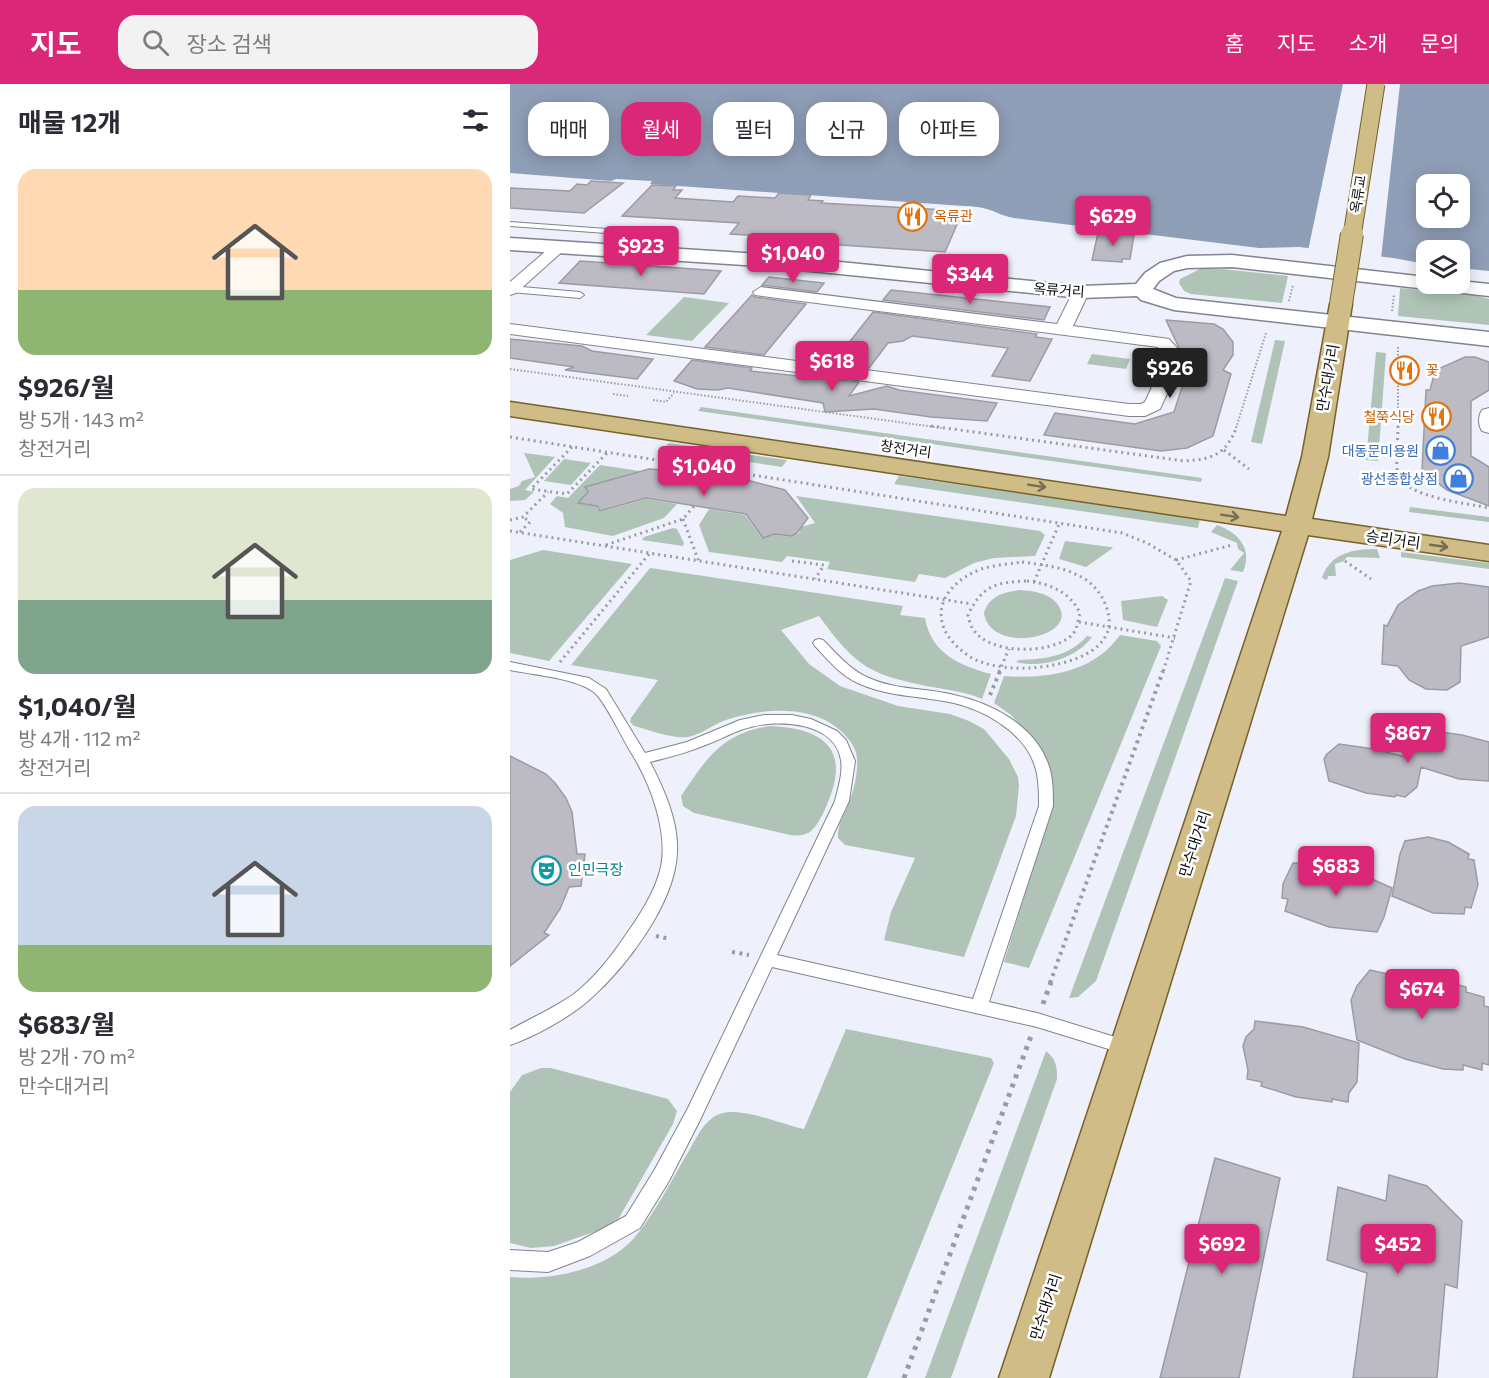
<!DOCTYPE html>
<html lang="ko">
<meta charset="utf-8">
<style>
body{margin:0;font-family:Commissioner,"Noto Sans KR",sans-serif;background:#f2f2f3;color:#2b2b33;height:100vh;display:flex;flex-direction:column;font-size:22px;white-space:nowrap}
*{box-sizing:border-box;margin:0}
p{font-size:20px;color:#7c7c81}
.icon{flex:none;width:33px;height:33px;fill:none;stroke:currentColor;stroke-width:2;stroke-linecap:round;stroke-linejoin:round}
.map{position:relative;flex:1;overflow:hidden}
.details{display:flex;flex-direction:column;background:#fff;width:510px}
.details>*{flex:none}
.top-card{position:absolute;left:18px;top:18px;width:570px;height:54px;display:flex;gap:12px}
.controls{position:absolute;left:906px;top:90px;display:grid;gap:12px}
.controls a{display:grid;place-items:center;width:54px;height:54px;border-radius:12px;background:#fff;box-shadow:0 3px 15px #0003;font-size:30px}
.price{position:absolute;translate:-50% -51px;padding:0 14px;border-radius:6px;background:#db2777;color:#fff;font-size:20px;line-height:39px;filter:drop-shadow(0 2px 3px #0008)}
.price::after{content:'';position:absolute;left:50%;top:36px;width:18px;height:14px;margin-left:-9px;background:inherit;clip-path:polygon(0 0,100% 0,50% 100%)}
.price.current{background:#222;color:#fff}
ul{padding:0;list-style:none}
li{display:grid;align-content:center;gap:12px;height:318px;padding:0 18px}
li+li{border-top:2px solid #e1e1e2}
li span{display:grid;place-items:center;height:186px;border-radius:18px;color:#555}
li>.icon{margin-inline-start:auto}
span .icon{width:108px;height:108px;fill:#fffc;stroke-width:1}
li b{font-size:26px}
h2{display:flex;justify-content:space-between;align-items:center;height:72px;padding:0 18px;font-size:26px}
.pill{padding:0 21px;border-radius:18px;background:#fff;box-shadow:0 3px 15px #0003;font-size:21px;line-height:54px}
.pill.current{background:#db2777;color:#fff}
header{display:flex;align-items:center;gap:36px;box-sizing:border-box;height:84px;padding:0 30px;background:#db2777;color:#fff}
header strong{font-size:28px}
nav{display:flex;gap:33px;margin-inline-start:auto;font-size:21px}
.search{width:420px;height:54px;background:#f2f2f3;display:flex;align-items:center;gap:15px;box-sizing:border-box;padding:0 21px;border-radius:18px;color:#7c7c81;font-size:22px}
main{display:flex;flex:1;min-height:0}
.map>svg:first-child{display:block}
.green{fill:#afc4b7}
.water{fill:#8f9eb7;fill-rule:evenodd}
.pier{fill:#eef1fb}
.building{fill:#bcbac3;stroke:#9c9ba3;stroke-width:1.5}
.lines{fill:none;stroke-linecap:round;stroke-linejoin:round}
.service-casing{stroke:#81848d;stroke-width:2}
.minor-casing{stroke:#81848d;stroke-width:2}
.tertiary-casing{stroke:#81848d;stroke-width:3}
.primary-casing{stroke:#766128;stroke-width:3}
.path-far3{stroke:#999ca3;stroke-width:2;stroke-dasharray:1.5 2;stroke-linecap:butt}
.path-far2{stroke:#999ca3;stroke-width:3;stroke-dasharray:2 4;stroke-linecap:butt}
.path-far1{stroke:#999ca3;stroke-width:4;stroke-dasharray:3 4.5;stroke-linecap:butt}
.path{stroke:#999ca3;stroke-width:5;stroke-dasharray:4 6;stroke-linecap:butt}
.service{fill:#fff;fill-rule:evenodd}
.minor{fill:#fff;fill-rule:evenodd}
.tertiary{fill:#fff;fill-rule:evenodd}
.primary{fill:#cfbc86;fill-rule:evenodd}
.primary-bridge-far1-casing{stroke:#766128;stroke-width:19;stroke-linecap:butt}
.primary-bridge-casing{stroke:#766128;stroke-width:24;stroke-linecap:butt}
.primary-bridge-far1{stroke:#cfbc86;stroke-width:17}
.primary-bridge{stroke:#cfbc86;stroke-width:22}
.oneway{stroke:#776d50}
.labels{text-anchor:middle;stroke-width:5;stroke-linejoin:round;paint-order:stroke}
.far-street-label{font-size:14px;fill:#0b0c0f;stroke:#fff}
.far-food-label{font-size:14px;fill:#c56008;stroke:#fff;text-anchor:start}
.far-shop-label{font-size:14px;fill:#366cbe;stroke:#fff;text-anchor:end}
.street-label{font-size:15px;fill:#0b0c0f;stroke:#fff}
.culture-label{font-size:15px;fill:#0d838f;stroke:#fff;text-anchor:start}
</style>
<header>
<strong>지도</strong>
<div class="search"><svg class="icon" aria-label="search" viewBox="0 0 24 24"><circle cx="10" cy="10" r="6"/><path d="M15 15l6 6"/></svg>장소 검색</div>
<nav><a>홈</a><a>지도</a><a>소개</a><a>문의</a></nav>
</header>
<main>
<section class="details">
<h2>매물 12개<svg class="icon" aria-label="filters" viewBox="0 0 24 24"><path d="M4 7h16M4 17h16"/><circle cx="9" cy="7" r="2"/><circle cx="15" cy="17" r="2"/></svg></h2>
<ul>
<li><span style="background:linear-gradient(#ffd9b3 65%,#8fb573 0)"><svg class="icon" aria-label="home" viewBox="0 0 24 24"><path d="M3 11l9-7 9 7M6 9v11h12V9"/></svg></span><div><b>$926/월</b><p>방 5개 · 143 m²</p><p>창전거리</p></div></li>
<li><span style="background:linear-gradient(#dfe7d0 60%,#7fa58c 0)"><svg class="icon" aria-label="home" viewBox="0 0 24 24"><path d="M3 11l9-7 9 7M6 9v11h12V9"/></svg></span><div><b>$1,040/월</b><p>방 4개 · 112 m²</p><p>창전거리</p></div></li>
<li><span style="background:linear-gradient(#c9d6e8 75%,#8fb573 0)"><svg class="icon" aria-label="home" viewBox="0 0 24 24"><path d="M3 11l9-7 9 7M6 9v11h12V9"/></svg></span><div><b>$683/월</b><p>방 2개 · 70 m²</p><p>만수대거리</p></div></li>
</ul>
</section>
<div class="map">
<svg width="979" height="1294" viewBox="0 0 979 1294">
<rect width="100%" height="100%" fill="#eef1fb"/>
<g class="green">
<path d="M690 185H712L778 192 772 219 681 210 674 207 669 199 670 195Z"/>
<path d="M890 204 964 211 979 215V241L888 232Z"/>
<path d="M174 213 219 219 182 257 136 251Z"/>
<path d="M765 256 775 257 752 360 741 358Z"/>
<path d="M866 268 876 269 868 377 856 376Z"/>
<path d="M582 270 620 275 616 285 577 280Z"/>
<path d="M191 323 692 394 691 398 188 327Z"/>
<path d="M159 359 277 376 272 383 153 365Z"/>
<path d="M14 369 45 373 15 406 24 408 15 416 0 417V405L9 402 12 397 25 393Z"/>
<path d="M54 375 81 379 61 401 34 397Z"/>
<path d="M90 381 130 387 75 403 78 410 71 415 74 421H85L90 428 136 415 167 420 154 434 103 452 55 443 53 429 40 420 47 412 58 414Z"/>
<path d="M389 392 690 435 688 444 384 400Z"/>
<path d="M286 412 530 447 535 451 525 472 484 474 464 479 435 494 409 490 405 498 317 485 320 478 277 472 272 478 199 468 189 441 199 425 235 431 252 454C257 453 264 450 268 451 277 452 280 454 289 449L291 443 305 439Z"/>
<path d="M900 423 979 433V438L899 428Z"/>
<path d="M707 441C729 449 743 465 733 488L720 486 734 469 728 465 727 459 701 448Z"/>
<path d="M163 444 167 445 174 459 173 462 132 456 134 453Z"/>
<path d="M555 457 601 463 603 464 576 483 549 475Z"/>
<path d="M867 465 870 474 837 473 834 477 825 480 826 492H818L817 496 812 494C820 469 843 465 867 465Z"/>
<path d="M33 466 122 480 39 577 0 569V476Z"/>
<path d="M891 468 979 479V485L891 473Z"/>
<path d="M140 484 393 522 390 531 415 534C421 569 450 582 481 590L472 615C456 608 439 606 422 603 360 591 346 583 309 532L271 546 299 580 330 602 388 622 440 630 459 637 474 645 499 675 508 693 509 702 506 732 454 873 374 856 381 828 405 774 335 761 328 754C327 740 334 732 339 719 344 706 348 689 347 674 346 663 339 655 331 647 301 620 252 624 216 636 204 640 191 651 178 653 162 655 140 646 124 642L120 638 121 634 148 596 61 581Z"/>
<path d="M715 494 728 497 586 897 568 913 559 914Z"/>
<path d="M510 506C524 507 540 509 548 521 571 553 480 572 474 529 479 512 494 508 510 506Z"/>
<path d="M652 512 658 516 647 543 613 536 611 517Z"/>
<path d="M610 551 647 557 651 562 519 884 494 878 541 725 526 659 501 631 484 619 494 592C537 595 583 589 610 551Z"/>
<path d="M577 552 582 553C567 574 531 585 506 578L509 576C535 575 558 573 577 552Z"/>
<path d="M260 642C307 644 340 660 320 713 316 723 310 739 302 746 296 752 287 752 280 751L184 729 173 722 171 712C197 674 212 649 260 642Z"/>
<path d="M336 945 481 974 484 979 357 1294H0V1193C39 1197 97 1186 124 1154 146 1128 162 1095 180 1065 188 1051 196 1033 213 1029 234 1024 272 1040 294 1045Z"/>
<path d="M536 967C546 975 547 982 547 995L441 1294H415Z"/>
<path d="M31 984H41L158 1015 167 1027 163 1040 109 1134 92 1145 44 1162 21 1164 0 1159V1008L12 991Z"/>
</g>
<path class="water" d="M0 0H979V187L950 184V166H916V180L883 174 789 163 749 164 504 134C491 132 482 125 468 123L140 100 142 97 106 95 101 97 0 89ZM916 100H950V134H916Z"/>
<path class="pier" d="M833 0H890L871 175 798 167Z"/>
<g class="building">
<path d="M81 97 113 99 74 129 0 124V104L60 107 67 100 77 101Z"/>
<path d="M142 101 166 102 163 106H172L165 114 223 118 228 112 265 114 269 109 301 111 298 116 313 117 311 119 453 127 435 168 316 160 319 156 220 150 229 139 112 132Z"/>
<path d="M588 149 624 151 620 175H612V178L582 176Z"/>
<path d="M70 177 211 187 194 210 49 199Z"/>
<path d="M259 193 314 199 307 208 252 201Z"/>
<path d="M381 206 540 223 534 236 373 216Z"/>
<path d="M242 211 245 213 296 220 254 271 195 263Z"/>
<path d="M363 228 527 250 525 253 542 255 520 297 482 292 498 264 402 252 393 257 378 259 359 284 323 279Z"/>
<path d="M656 236 704 240 713 245 723 258V271L713 286 721 290 703 352 677 364 651 367 534 351 545 329 625 340 664 328 680 278 672 270Z"/>
<path d="M0 255 72 262 82 267 143 275 127 295 55 286 64 283 0 274Z"/>
<path d="M955 273H965L979 278V306L961 317V372L979 383V422L937 406 912 387 916 306H920L924 291 928 285Z"/>
<path d="M182 276 242 284 240 287 349 298 339 312 377 302 389 306 487 319 477 337 421 333 364 325 315 328 313 319 218 304 208 306 187 305 164 297Z"/>
<path d="M139 385 213 390 275 406 298 434 287 449 282 452 264 450 253 454 236 430 136 414 90 427 87 422 68 419 78 408 75 403Z"/>
<path d="M949 499 979 503V553L951 562 950 598 937 606 916 605 899 596 888 582 872 580 874 541 877 542 888 521 908 507 922 502Z"/>
<path d="M917 646 952 651 979 658V697L949 695 911 683 907 703 895 713 886 711 885 713 856 709 819 697 814 675 817 670 829 660 864 665 900 674 906 655Z"/>
<path d="M0 672 36 690 45 699 56 714 62 728 67 770H75L71 802 59 803 50 825 34 849 39 851 0 882Z"/>
<path d="M918 753 938 758 959 770 958 775 964 776 968 801 961 824 955 823 954 830 923 829 882 812 890 770 895 757Z"/>
<path d="M783 779 809 780 846 788 882 804 874 833 867 848 819 843 775 827 778 815 772 814 773 800Z"/>
<path d="M860 886 882 891 883 887 920 893 956 903V908L974 913V922L979 923V981L972 979V986L953 981V986L933 985 895 975 847 956 841 916 847 902Z"/>
<path d="M745 937 793 943 849 959 847 998 839 1009 838 1018 822 1015V1018L786 1013 751 1002 752 998 737 995 738 986 733 962 736 953 744 945Z"/>
<path d="M705 1074 770 1094 729 1294H650Z"/>
<path d="M879 1091 917 1102 952 1137 947 1204 935 1200 927 1294H843L857 1189 817 1176 828 1103 876 1117Z"/>
</g>
<g class="lines">
<defs>
<g id="service">
<path d="M0 138 153 149 167 158 165 170 161 172 157 170 159 159 151 153 0 142Z"/>
<path d="M0 202 70 208 74 211 70 214 0 208Z"/>
<path d="M309 555 313 556C327 570 340 586 359 594 385 606 416 604 444 611 481 619 522 640 537 677 543 691 543 707 543 722L479 918 527 929 618 957 624 959 627 964 624 969 618 971 527 943 262 883 190 1036 159 1097 130 1144 80 1172 38 1188 0 1186V1166L38 1168 68 1158 116 1132 145 1085 178 1024 325 717C328 704 333 690 331 676 325 638 269 635 241 643 226 646 212 655 198 660 179 668 160 673 140 678 154 705 169 738 167 769 165 819 116 884 79 916 60 933 24 953 0 961V946C21 934 44 924 64 910 84 894 101 873 115 852 130 831 145 808 151 783 158 747 141 701 122 670 112 654 99 625 87 611 71 594 23 591 0 586V578L79 594 96 605 135 669 177 658 230 636 254 631H282L301 635 327 647 336 656 345 677 339 717 267 871 463 915 529 722C529 707 529 691 523 677 511 647 474 626 444 619 412 612 380 613 350 600 331 592 318 576 305 562L303 559 305 556Z"/>
</g>
<g id="minor">
<path d="M49 158 57 163 54 166 6 209 0 211V198L44 160Z"/>
<path d="M251 203 547 240 563 208 571 203 579 208 563 242 659 255 669 266 670 281 650 325 635 332H619L0 250V240L619 320H631L635 318 652 281 651 267 648 263 245 211 243 208Z"/>
<path d="M979 324V349L972 347C968 341 968 332 972 326Z"/>
</g>
<path id="tertiary" d="M0 154 250 170 571 202 626 200 635 189 650 179 677 172 722 171 916 193V200H950V197L979 200V212L722 183 677 184 664 187 649 197 643 205 666 214 979 248V262L664 226 631 216 627 212 571 214 250 182 0 166Z"/>
<path id="primary" d="M831 214 839 215 842 220 818 373 802 435 979 461V477L798 451 539 1294H489L772 447 0 332V318L776 432 792 373 820 220 823 215Z"/>
</defs>
<use href="#service" class="service-casing"/>
<use href="#minor" class="minor-casing"/>
<use href="#tertiary" class="tertiary-casing"/>
<use href="#primary" class="primary-casing"/>
<g class="path-far3">
<path d="M779 217 783 201"/>
<path d="M882 227 884 211"/>
<path d="M888 263V344"/>
<path d="M0 285 432 344"/>
<path d="M103 310 118 312"/>
<path d="M143 316 156 318 164 309"/>
<path d="M726 344 756 249"/>
</g>
<g class="path-far2">
<path d="M421 342 674 377C703 375 716 371 727 342"/>
<path d="M888 342C888 355 885 379 888 390 896 414 957 419 979 424"/>
<path d="M0 353 612 449 637 459 666 476 681 497 653 588"/>
<path d="M62 363 21 405 57 410 98 368"/>
<path d="M714 366 739 385"/>
<path d="M861 399 892 397"/>
<path d="M173 435 189 478"/>
<path d="M0 436 13 433 38 408"/>
<path d="M0 447 462 520"/>
<path d="M10 448 20 438 13 433"/>
<path d="M96 461 173 435 184 422"/>
<path d="M666 476 722 461"/>
<path d="M282 477 314 481 305 495"/>
<path d="M835 477 861 495"/>
<path d="M512 478C534 481 554 483 573 494 584 500 592 511 596 522 616 573 538 586 504 584 488 583 469 580 456 570 415 540 428 502 471 485 484 481 499 480 512 478Z"/>
<path d="M517 497C540 500 559 507 570 529 568 536 567 546 562 551 541 571 479 571 463 545 460 541 459 535 458 531 472 502 485 498 517 497Z"/>
<path d="M524 498 550 438"/>
<path d="M569 538 665 554"/>
<path d="M50 578 139 470"/>
<path d="M489 588 499 565"/>
</g>
<g class="path-far1">
<path d="M480 611 490 587"/>
<path d="M146 852 160 855"/>
<path d="M222 868 239 871"/>
<path d="M540 899 653 587"/>
</g>
<g class="path">
<path d="M533 920 541 898"/>
<path d="M394 1294 521 952"/>
</g>
<use href="#service" class="service"/>
<use href="#minor" class="minor"/>
<use href="#tertiary" class="tertiary"/>
<use href="#primary" class="primary"/>
<defs>
<path id="primary-bridge-far1" d="M842 152 866 0"/>
<path id="primary-bridge" d="M831 220 842 150"/>
</defs>
<use href="#primary-bridge-far1" class="primary-bridge-far1-casing"/>
<use href="#primary-bridge" class="primary-bridge-casing"/>
<use href="#primary-bridge-far1" class="primary-bridge-far1"/>
<use href="#primary-bridge" class="primary-bridge"/>
</g>
<defs><path id="oneway-shaft" d="M-6 0H5M1.5-3L5.5 0L1.5 3" fill="none" stroke-width="1.6" stroke-linecap="round" stroke-linejoin="round" transform="scale(1.5)"/></defs>
<g class="oneway">
<use href="#oneway-shaft" transform="translate(527 402) rotate(9)"/>
<use href="#oneway-shaft" transform="translate(720 432) rotate(9)"/>
<use href="#oneway-shaft" transform="translate(929 462) rotate(8)"/>
</g>
<defs>
<symbol id="restaurant-ring" viewBox="-11 -11 22 22"><circle r="9.5" fill="#fff" stroke="#e8710a" stroke-width="1.5"/><path d="M-5-6h1v4h1v-4h1v4h1v-4h1v5L-1.5 .5V6h-2V.5L-5-1ZM5-6V6H3V1.5H1.5Q1.5-4 5-6Z" fill="#e8710a"/></symbol>
<symbol id="shop-ring" viewBox="-11 -11 22 22"><circle r="9.5" fill="#fff" stroke="#3f7fe0" stroke-width="1.5"/><path d="M-5-2.5h2.3a2.7 3.5 0 0 1 5.4 0H5L5.5 6h-11ZM-1.5-2.5h3a1.5 2.3 0 0 0-3 0Z" fill="#3f7fe0"/></symbol>
<symbol id="theatre-ring" viewBox="-11 -11 22 22"><circle r="9.5" fill="#fff" stroke="#0f9aa8" stroke-width="1.5"/><path d="M-5-5.5Q0-4 5-5.5V0Q5 5 0 6Q-5 5-5 0ZM-3.3-2.5H-1v1.5H-3.3ZM1-2.5H3.3v1.5H1ZM-2.8 1Q0 5.5 2.8 1Z" fill="#0f9aa8"/></symbol>
</defs>
<g fill-rule="evenodd">
<use href="#restaurant-ring" x="386" y="116" width="33" height="33"/>
<use href="#restaurant-ring" x="878" y="270" width="33" height="33"/>
<use href="#restaurant-ring" x="910" y="316" width="33" height="33"/>
<use href="#shop-ring" x="914" y="350" width="33" height="33"/>
<use href="#shop-ring" x="932" y="378" width="33" height="33"/>
<use href="#theatre-ring" x="20" y="770" width="33" height="33"/>
</g>
<g class="labels">
<g class="far-street-label">
<text transform="translate(848 110) rotate(-81)" y="5">옥류교</text>
<text transform="translate(549 206) rotate(4)" y="5">옥류거리</text>
<text transform="translate(396 365) rotate(8)" y="5">창전거리</text>
</g>
<g class="far-food-label">
<text x="424" y="137">옥류관</text>
<text x="916" y="291">꽃</text>
<text x="905" y="338" text-anchor="end">철쭉식당</text>
</g>
<g class="far-shop-label">
<text x="909" y="372">대동문미용원</text>
<text x="928" y="400">광선종합상점</text>
</g>
<g class="street-label">
<text transform="translate(818 294) rotate(-80)" y="5">만수대거리</text>
<text transform="translate(883 456) rotate(8)" y="5">승리거리</text>
<text transform="translate(685 760) rotate(-72)" y="5">만수대거리</text>
<text transform="translate(536 1223) rotate(-72)" y="5">만수대거리</text>
</g>
<g class="culture-label">
<text x="58" y="791">인민극장</text>
</g>
</g>
</svg>
<div class="controls">
<a><svg class="icon" aria-label="locate" viewBox="0 0 24 24"><circle cx="12" cy="12" r="6"/><path d="M12 2v4M12 18v4M2 12h4M18 12h4"/></svg></a>
<a><svg class="icon" aria-label="layers" viewBox="0 0 24 24"><path d="M12 4l9 5-9 5-9-5zM3 14l9 5 9-5"/></svg></a>
</div>
<b class="price" style="left:603px;top:163px">$629</b>
<b class="price" style="left:131px;top:193px">$923</b>
<b class="price" style="left:283px;top:200px">$1,040</b>
<b class="price" style="left:460px;top:221px">$344</b>
<b class="price" style="left:322px;top:308px">$618</b>
<b class="price current" style="left:660px;top:315px">$926</b>
<b class="price" style="left:194px;top:413px">$1,040</b>
<b class="price" style="left:898px;top:680px">$867</b>
<b class="price" style="left:826px;top:813px">$683</b>
<b class="price" style="left:912px;top:936px">$674</b>
<b class="price" style="left:712px;top:1191px">$692</b>
<b class="price" style="left:888px;top:1191px">$452</b>
<div class="top-card">
<a class="pill">매매</a>
<a class="pill current">월세</a>
<a class="pill">필터</a>
<a class="pill">신규</a>
<a class="pill">아파트</a>
</div>
</div>
</main>
